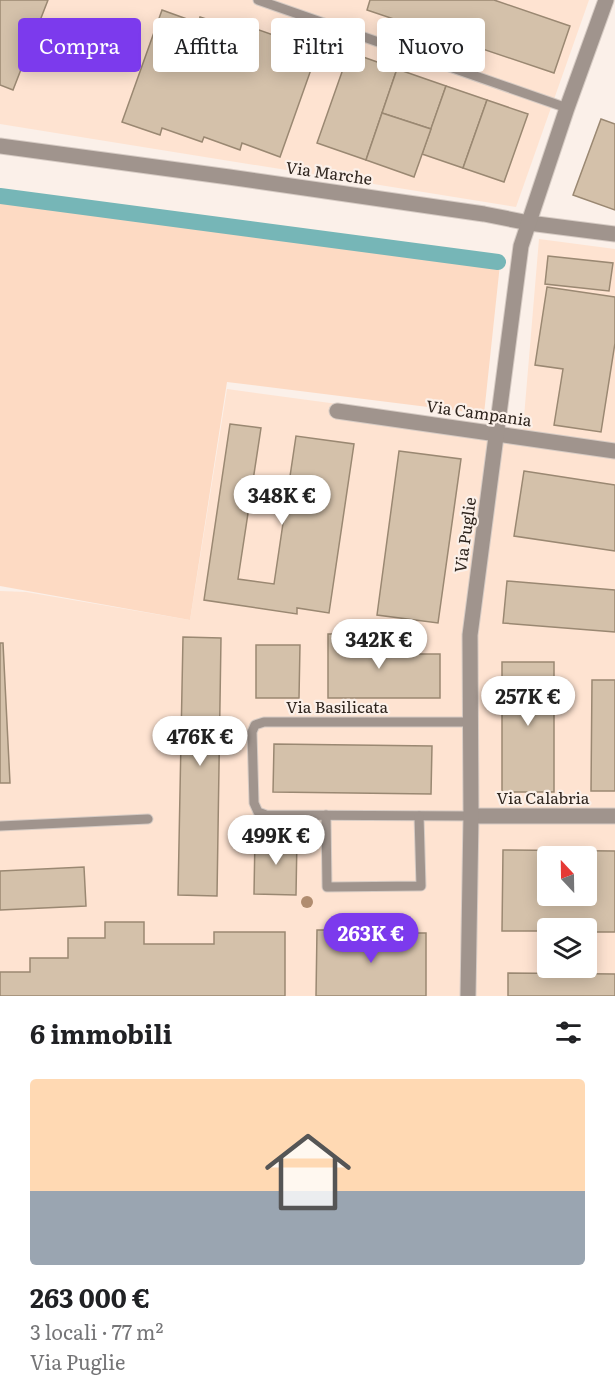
<!DOCTYPE html>
<html lang="it">
<meta charset="utf-8">
<style>
body{margin:0;font-family:Literata,serif;background:#f2f2f2;color:#202124;height:100vh;display:flex;flex-direction:column;font-size:22px;white-space:nowrap}
*{box-sizing:border-box;margin:0}
p{font-size:20px;color:#757577}
.icon{flex:none;width:33px;height:33px;fill:none;stroke:currentColor;stroke-width:2;stroke-linecap:round;stroke-linejoin:round}
.map{position:relative;height:996px;overflow:hidden}
.panel{display:flex;flex-direction:column;background:#fff;flex:1}
.panel>*{flex:none}
.guide{position:absolute;left:18px;top:18px;width:579px;height:54px;display:flex;gap:12px}
.needle{width:39px;rotate:338deg}
.tools{position:absolute;left:537px;top:846px;display:grid;gap:12px}
.tools a{display:grid;place-items:center;width:60px;height:60px;border-radius:6px;background:#fff;box-shadow:0 3px 15px #0003;font-size:30px}
.price{position:absolute;translate:-50% -51px;padding:0 14px;border-radius:21px;background:#fff;color:#222;font-size:20px;line-height:39px;filter:drop-shadow(0 2px 3px #0008)}
.price::after{content:'';position:absolute;left:50%;top:36px;width:18px;height:14px;margin-left:-9px;background:inherit;clip-path:polygon(0 0,100% 0,50% 100%)}
.price.selected{background:#7c3aed;color:#fff}
ul{padding:0;list-style:none}
li{display:grid;align-content:center;gap:12px;height:318px;padding:0 30px}
li+li{border-top:2px solid #e0e0e0}
li span{display:grid;place-items:center;height:186px;border-radius:6px;color:#555}
li>.icon{margin-inline-start:auto}
span .icon{width:108px;height:108px;fill:#fffc;stroke-width:1}
li b{font-size:26px}
h2{display:flex;justify-content:space-between;align-items:center;height:72px;padding:0 30px;font-size:26px}
.chip{padding:0 21px;border-radius:6px;background:#fff;box-shadow:0 3px 15px #0003;font-size:21px;line-height:54px}
.chip.selected{background:#7c3aed;color:#fff}
.map>svg:first-child{display:block}
.built{fill:#fee3d1;fill-rule:evenodd}
.green{fill:#fddac3}
.lines{fill:none;stroke-linecap:round;stroke-linejoin:round}
.canal{stroke:#76b6b7;stroke-width:16}
.building{fill:#d4c1aa;stroke:#9a8872;stroke-width:1.5;fill-rule:evenodd}
.service-casing{stroke:#d6cbc4;stroke-width:11}
.minor-casing{stroke:#d6cbc4;stroke-width:17}
.service{stroke:#a0948d;stroke-width:9}
.minor{stroke:#a0948d;stroke-width:15}
.tree{fill:#b08c6f}
.labels{text-anchor:middle;stroke-width:4.5;stroke-linejoin:round;paint-order:stroke}
.street-label{font-size:16px;fill:#2f251e;stroke:#fbf0e9}
</style>
<div class="map">
<svg width="615" height="996" viewBox="0 0 615 996">
<rect width="100%" height="100%" fill="#fbf0e9"/>
<g class="built">
<path d="M0 0H589L516 207 0 124Z"/>
<path d="M539 239 615 249V996H0V591L26 592 190 620 227 389 523 429ZM548 856H586V896H548ZM548 928H586V968H548Z"/>
</g>
<path class="green" d="M0 197 500 264 484 414 227 382 190 620 0 586Z"/>
<g class="lines">
<path class="canal" d="M0 196 498 262"/>
</g>
<g class="building">
<path d="M0 0H48L13 90 0 85Z"/>
<path d="M370 0H494L570 26 554 73 367 10Z"/>
<path d="M162 10 198 23 200 17 243 31 245 25 279 37 280 33 319 47 280 157 242 143 240 150 204 137 202 142 162 128 160 135 122 122Z"/>
<path d="M349 52 397 69 366 160 317 143Z"/>
<path d="M397 69 446 86 431 129 382 113Z"/>
<path d="M446 86 487 100 463 168 422 154Z"/>
<path d="M487 100 528 114 504 182 463 168Z"/>
<path d="M382 113 431 129 414 177 366 160Z"/>
<path d="M601 119 615 124V210L573 195Z"/>
<path d="M548 256 613 263 609 291 545 284Z"/>
<path d="M547 287 615 297V343L601 432 554 425 563 369 535 365Z"/>
<path d="M230 424 261 428 238 579 274 584 296 436 354 444 329 613 297 608V614L204 600Z"/>
<path d="M399 451 461 459 438 623 377 615Z"/>
<path d="M524 471 615 485V551L514 536Z"/>
<path d="M507 581 615 590V632L503 623Z"/>
<path d="M328 634H382V654H440V698H328Z"/>
<path d="M183 637 221 638 217 896 178 895Z"/>
<path d="M0 643H3L10 783H0Z"/>
<path d="M256 645H300L299 698H256Z"/>
<rect x="502" y="662" width="52" height="130"/>
<path d="M592 680H615V791H591Z"/>
<path d="M274 744 432 746 431 794 273 792Z"/>
<path d="M255 836 297 837 296 895 254 894Z"/>
<path d="M503 850 615 851V932H586V928H548V931H502ZM548 856H586V896H548Z"/>
<path d="M84 867 86 906 0 910V871Z"/>
<path d="M105 922H144V944H214V932H285V996H0V972H30V958H68V938H105Z"/>
<path d="M317 930H366V933H426V996H316Z"/>
<path d="M508 973 615 974V996H508Z"/>
</g>
<g class="lines">
<defs>
<g id="service">
<path d="M258 0 567 108"/>
<path d="M470 722H264L255 725 252 732 254 803 258 812 266 815 471 816"/>
<path d="M326 815 327 887 421 886 419 816"/>
<path d="M0 826 148 819"/>
</g>
<g id="minor">
<path d="M0 146 229 177 484 214 529 223 615 234"/>
<path d="M337 411 615 451"/>
<path d="M471 816H615"/>
<path d="M468 996 471 816 470 635 521 246 567 108 606 0"/>
</g>
</defs>
<use href="#service" class="service-casing"/>
<use href="#minor" class="minor-casing"/>
<use href="#service" class="service"/>
<use href="#minor" class="minor"/>
</g>
<circle class="tree" cx="307" cy="902" r="6"/>
<g class="labels">
<g class="street-label">
<text transform="translate(329 173) rotate(8)" y="6">Via Marche</text>
<text transform="translate(479 413) rotate(8)" y="6">Via Campania</text>
<text transform="translate(465 535) rotate(-82)" y="6">Via Puglie</text>
<text x="337" y="713">Via Basilicata</text>
<text x="543" y="804">Via Calabria</text>
</g>
</g>
</svg>
<div class="tools">
<a><svg class="needle" viewBox="-14 -14 28 28"><path d="M0-13l5 13h-10z" fill="#e53935"/><path d="M0 13l5-13h-10z" fill="#757577"/></svg></a>
<a><svg class="icon" aria-label="layers" viewBox="0 0 24 24"><path d="M12 4l9 5-9 5-9-5zM3 14l9 5 9-5"/></svg></a>
</div>
<b class="price" style="left:282px;top:526px">348K €</b>
<b class="price" style="left:379px;top:670px">342K €</b>
<b class="price" style="left:528px;top:727px">257K €</b>
<b class="price" style="left:200px;top:767px">476K €</b>
<b class="price" style="left:276px;top:866px">499K €</b>
<b class="price selected" style="left:371px;top:964px">263K €</b>
<div class="guide">
<a class="chip selected">Compra</a>
<a class="chip">Affitta</a>
<a class="chip">Filtri</a>
<a class="chip">Nuovo</a>
</div>
</div>
<section class="panel">
<h2>6 immobili<svg class="icon" aria-label="filters" viewBox="0 0 24 24"><path d="M4 7h16M4 17h16"/><circle cx="9" cy="7" r="2"/><circle cx="15" cy="17" r="2"/></svg></h2>
<ul>
<li><span style="background:linear-gradient(#ffd9b3 60%,#9aa5b1 0)"><svg class="icon" aria-label="home" viewBox="0 0 24 24"><path d="M3 11l9-7 9 7M6 9v11h12V9"/></svg></span><div><b>263 000 €</b><p>3 locali · 77 m²</p><p>Via Puglie</p></div></li>
</ul>
</section>
